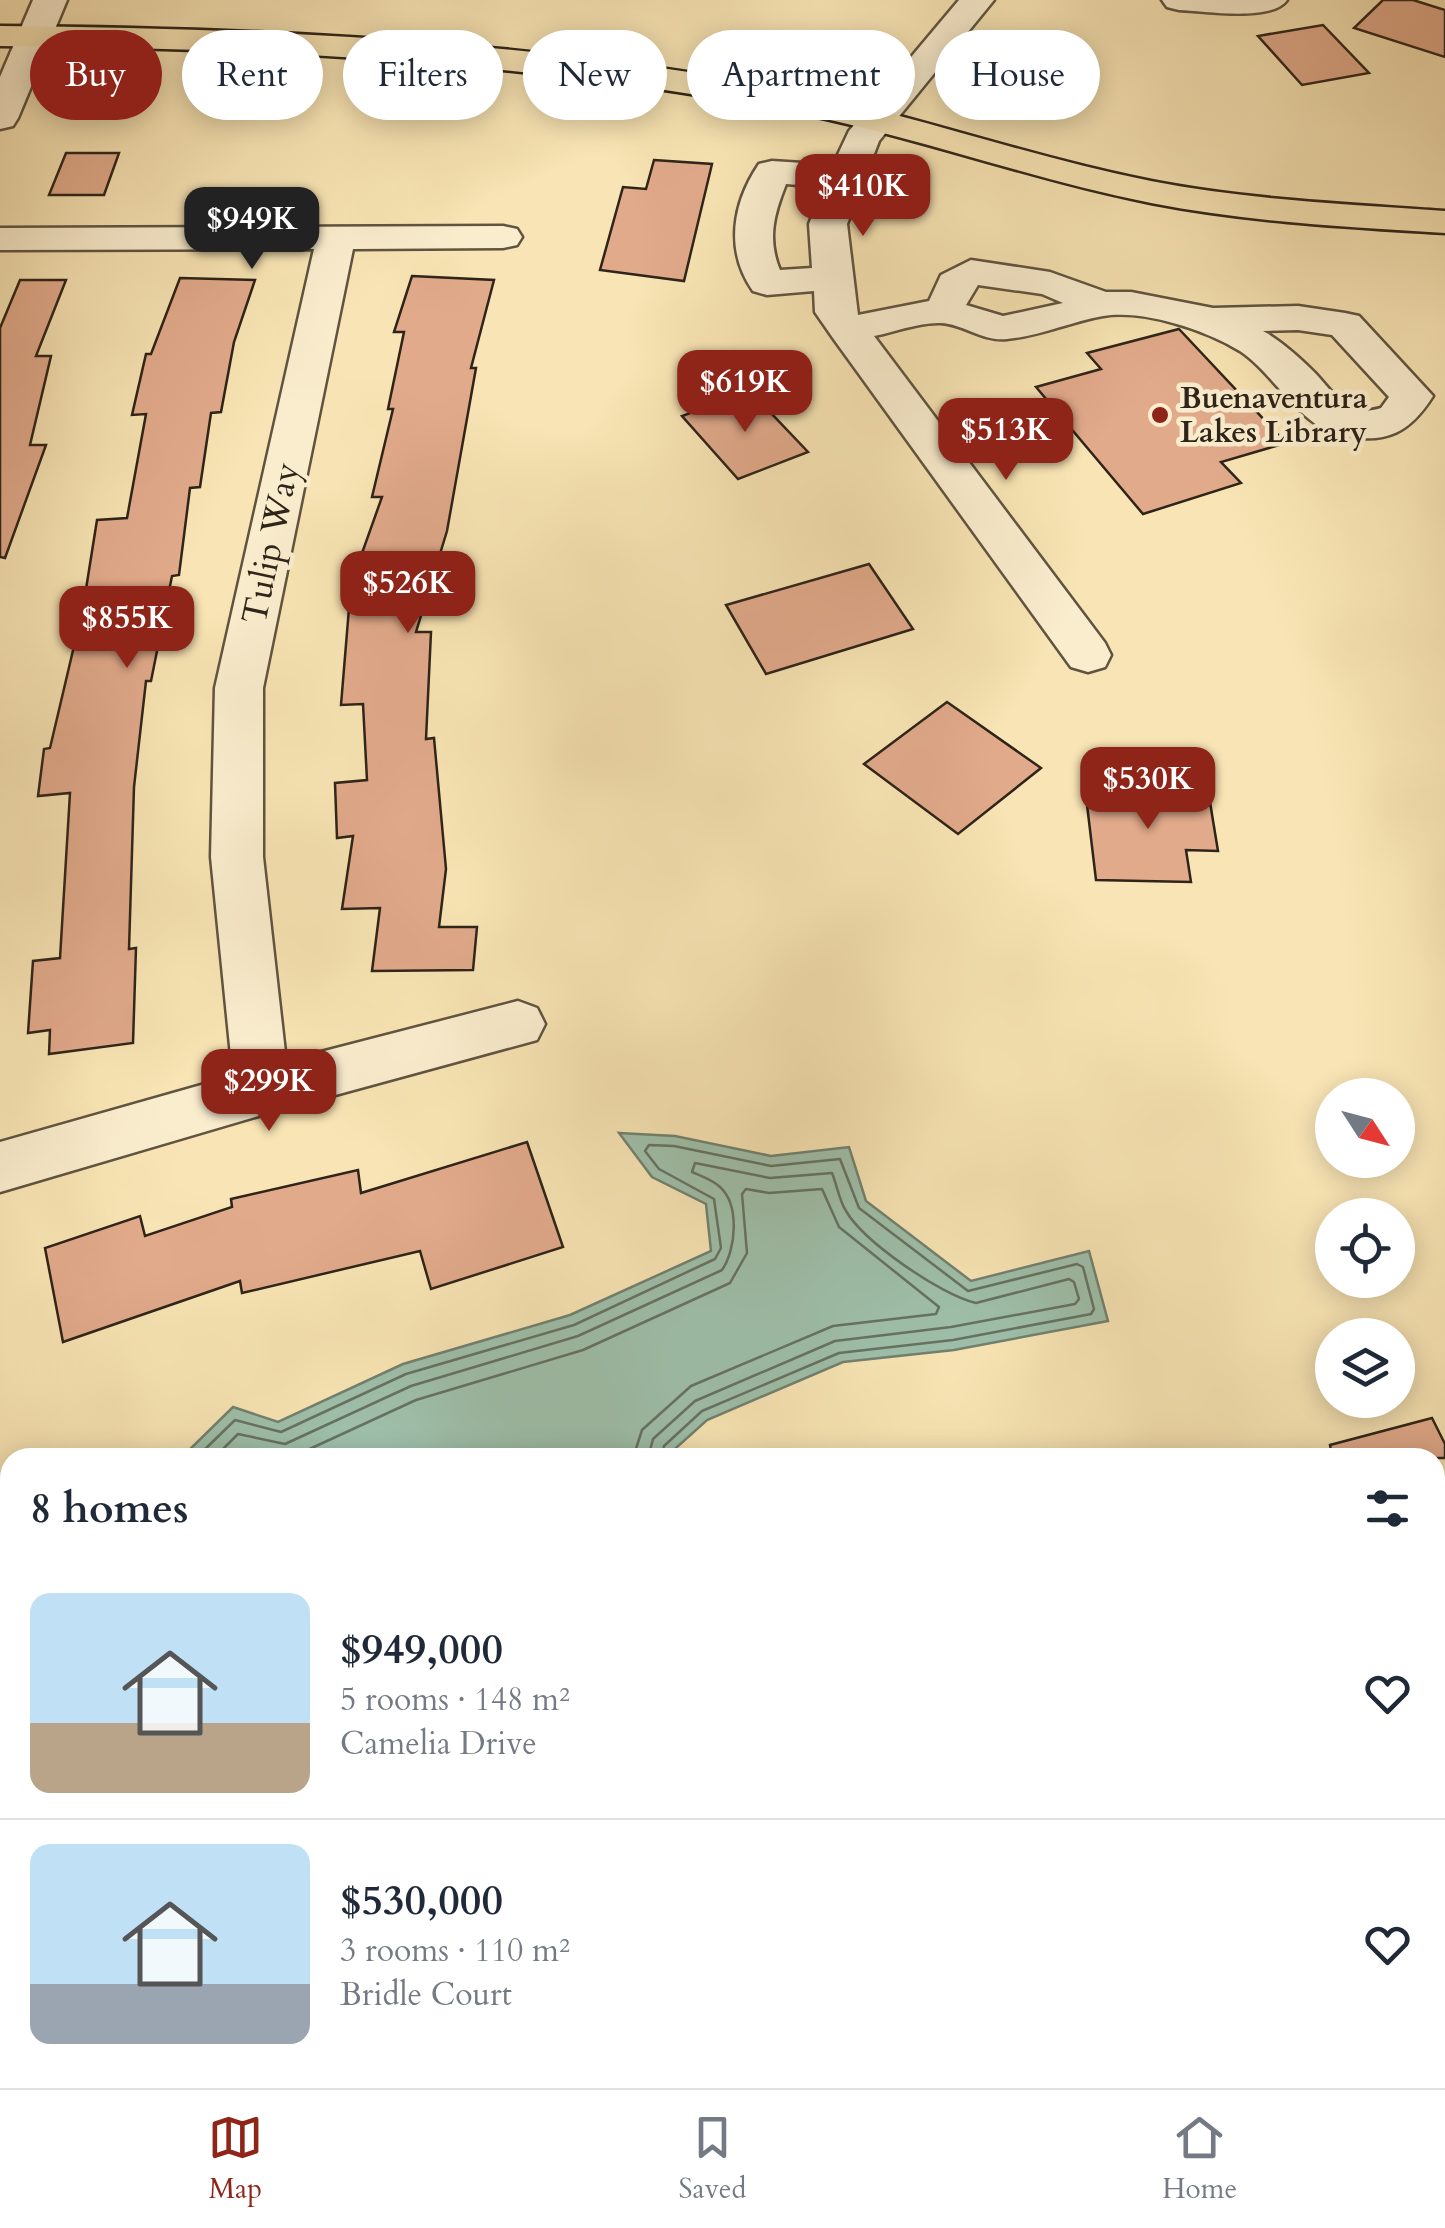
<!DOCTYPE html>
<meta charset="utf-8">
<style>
body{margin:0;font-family:Cardo,serif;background:#f6f6f7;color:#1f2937;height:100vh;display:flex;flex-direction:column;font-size:38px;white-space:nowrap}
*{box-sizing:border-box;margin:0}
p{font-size:32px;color:#747a83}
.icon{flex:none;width:55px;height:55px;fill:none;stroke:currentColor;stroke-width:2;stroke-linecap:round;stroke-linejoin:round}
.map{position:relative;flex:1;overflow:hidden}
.details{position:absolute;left:0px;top:1448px;width:1445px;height:642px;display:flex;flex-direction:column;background:#fff;border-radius:30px 30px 0 0;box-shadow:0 5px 25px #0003}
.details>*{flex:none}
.banner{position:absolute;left:30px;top:30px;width:1385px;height:90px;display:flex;gap:20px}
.needle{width:65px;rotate:126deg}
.controls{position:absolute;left:1315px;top:1078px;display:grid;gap:20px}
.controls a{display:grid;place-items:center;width:100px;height:100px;border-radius:50%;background:#fff;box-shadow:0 5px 25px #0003;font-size:50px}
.price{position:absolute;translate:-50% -85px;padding:0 22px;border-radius:20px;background:#8f2418;color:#fff;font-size:32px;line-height:65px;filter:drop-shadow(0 2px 5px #0008)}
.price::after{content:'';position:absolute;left:50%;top:60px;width:30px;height:22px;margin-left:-15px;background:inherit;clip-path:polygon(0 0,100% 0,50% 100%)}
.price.on{background:#222;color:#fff}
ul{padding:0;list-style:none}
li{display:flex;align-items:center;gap:30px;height:250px;padding:0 30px}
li+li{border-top:2px solid #e0e1e3}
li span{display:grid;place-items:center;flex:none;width:280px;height:200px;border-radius:20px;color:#555}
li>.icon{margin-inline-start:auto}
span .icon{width:120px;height:120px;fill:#fffc;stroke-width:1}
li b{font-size:42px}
h2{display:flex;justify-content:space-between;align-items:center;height:120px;padding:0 30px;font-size:42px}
.pill{padding:0 35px;border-radius:45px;background:#fff;box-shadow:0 5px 25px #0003;font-size:35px;line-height:90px}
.pill.on{background:#8f2418;color:#fff}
.tabs{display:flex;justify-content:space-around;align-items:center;height:140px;border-top:2px solid #e0e1e3;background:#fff;font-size:28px;color:#747a83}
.tabs a{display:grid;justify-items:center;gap:5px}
.tabs .on{color:#8f2418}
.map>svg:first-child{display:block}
.water{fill:#9ebfaa;stroke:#718170;stroke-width:2.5}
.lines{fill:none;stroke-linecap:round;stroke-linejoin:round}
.shore{stroke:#667262;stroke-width:2.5}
.building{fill:#e1aa8b;stroke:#2e2419;stroke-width:2.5}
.minor-casing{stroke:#605440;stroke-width:5}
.major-casing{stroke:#2e2419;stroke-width:5}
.minor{fill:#faedce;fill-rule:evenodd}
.major{fill:#f8e4b4;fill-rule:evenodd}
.poi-dot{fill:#8f2418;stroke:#faedce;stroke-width:4}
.labels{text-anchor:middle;stroke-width:9;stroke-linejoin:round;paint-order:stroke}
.far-poi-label{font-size:30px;font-weight:bold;fill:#2e2419;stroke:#faedce;text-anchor:start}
.street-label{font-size:35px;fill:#2e2419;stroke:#faedce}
</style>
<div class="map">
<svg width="1445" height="2088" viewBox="0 0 1445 2088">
<rect width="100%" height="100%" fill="#f8e4b4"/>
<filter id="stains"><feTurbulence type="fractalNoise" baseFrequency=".002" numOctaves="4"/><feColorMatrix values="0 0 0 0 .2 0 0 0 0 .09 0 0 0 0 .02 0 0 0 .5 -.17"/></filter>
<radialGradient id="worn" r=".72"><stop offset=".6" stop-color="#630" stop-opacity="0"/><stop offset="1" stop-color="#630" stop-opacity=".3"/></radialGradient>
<g class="water">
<path d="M619 1133 675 1136 771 1156 849 1147 866 1201 971 1281 1089 1251 1108 1321 954 1350 843 1362 707 1420 666 1457H182L233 1407 278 1422 403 1364 570 1315 711 1251 706 1204 652 1177Z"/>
<path d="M10 1709V1861L0 1855V1716Z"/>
</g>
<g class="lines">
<g class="shore">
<path d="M196 1458 235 1420 281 1432 406 1374 574 1325 715 1259 721 1248 714 1199 659 1169 645 1151 649 1145 674 1146 771 1166 840 1159 859 1208 968 1291 1077 1264 1083 1267 1094 1309 1091 1314 953 1340 839 1353 702 1411 664 1446 661 1458"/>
<path d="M214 1458 238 1434 285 1444 411 1386 578 1336 722 1270C736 1250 740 1205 720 1187 713 1180 701 1176 692 1172L695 1163 770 1178 832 1173C837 1185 839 1200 846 1211 864 1242 941 1295 976 1303L1069 1279 1074 1282 1079 1299 1075 1304 951 1327 835 1341 695 1401 653 1439 648 1458"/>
<path d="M290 1458 416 1400 583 1350 730 1283 747 1253 742 1194 746 1189 769 1193 822 1189 839 1227 939 1307 936 1314 833 1326 691 1386 642 1430 633 1458"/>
</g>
</g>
<g class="building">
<path d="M1383 0H1413L1445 10V57L1354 28Z"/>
<path d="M1323 25 1369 73 1302 85 1258 36Z"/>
<path d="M66 153H119L104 195H49Z"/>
<path d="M654 160 712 164 684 281 600 270 623 187 646 189Z"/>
<path d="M412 276 494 280 471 368H476L447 531 416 632H431L426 739 434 738 446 869 439 927H477L473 970 372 971 380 908 342 909 353 836 337 838 335 783 367 780 363 704 341 705 351 584 382 497H372L393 409H388L404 332H394Z"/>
<path d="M180 278 255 280 234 342 221 412 211 413 200 487 190 488 179 575 172 576 151 681H146L134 787 129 949 136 948 133 1043 49 1054 50 1030 28 1033 33 961 60 958 70 793 38 796 44 749 50 748 83 608 97 520 127 518 146 414 132 415 146 354H151Z"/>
<path d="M20 280H66L36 356H51L30 445H46L5 558 0 557V328Z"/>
<path d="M1179 329 1286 443 1221 462 1241 483 1143 514 1036 387 1101 369 1087 353Z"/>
<path d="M750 391 808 452 738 479 682 416Z"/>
<path d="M869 564 913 629 766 674 726 605Z"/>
<path d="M947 702 1041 768 958 834 864 764Z"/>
<path d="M1085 788 1208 790 1218 851 1186 850 1191 882 1096 880Z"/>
<path d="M527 1142 563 1247 431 1289 420 1251 242 1293 240 1281 63 1342 45 1248 140 1216 145 1236 232 1207 231 1199 358 1170 361 1193Z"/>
<path d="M1432 1418 1445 1444V1458H1332L1330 1445Z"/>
</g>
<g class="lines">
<defs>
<g id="minor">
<path d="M33 0H67L18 118 13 126 0 129V77Z"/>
<path d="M959 0H994L879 141 847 224 858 315 929 301 941 275 971 260 1050 272 1106 292H1131L1213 308 1298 306 1345 313 1359 316 1433 396C1410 432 1388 444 1344 436 1301 429 1276 375 1240 351 1206 330 1143 309 1103 316 1070 322 1040 336 1007 339 984 342 963 324 941 323 920 322 894 332 874 336L1105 643 1111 655 1105 667 1088 672 1071 667 833 338 815 312 814 291 767 295 753 291C725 251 732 204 759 164L772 161 833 165 849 131ZM786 184 824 187 809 224 812 268 780 270C767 239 774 214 786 184ZM978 285 1042 294 1063 303 1003 316 966 305ZM1298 330 1332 335 1389 397 1381 408C1347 419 1335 394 1315 373 1300 358 1281 341 1263 331Z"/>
<path d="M1162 0H1287C1272 22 1204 11 1179 10L1167 7Z"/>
<path d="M503 226 517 229 522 237 517 245 503 248 353 249 263 688V857L286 1061 518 1001 537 1008 545 1024 537 1040 262 1115 0 1192V1142L233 1076 211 857 215 688 314 249 0 250V228Z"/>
<path d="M1445 1652V1720L1435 1722V1654Z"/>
<path d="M694 2080H773L770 2088H691Z"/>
<path d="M903 2080H985L988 2088H906Z"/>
</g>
<path id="major" d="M0 26C260 28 520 40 777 87 903 111 1025 156 1151 181 1248 200 1347 204 1445 211V233C1347 227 1248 222 1151 203 1025 178 904 132 777 109 521 61 260 48 0 46Z"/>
</defs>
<use href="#minor" class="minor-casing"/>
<use href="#major" class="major-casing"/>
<use href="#minor" class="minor"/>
<use href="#major" class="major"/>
</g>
<circle class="poi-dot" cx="1160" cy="415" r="10"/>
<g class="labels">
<g class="far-poi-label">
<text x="1180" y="408">Buenaventura<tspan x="1180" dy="34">Lakes Library</tspan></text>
</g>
<g class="street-label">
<text transform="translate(270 543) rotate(-78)" y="12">Tulip Way</text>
</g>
</g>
<rect width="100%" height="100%" filter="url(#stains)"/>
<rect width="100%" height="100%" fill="url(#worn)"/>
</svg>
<div class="controls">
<a><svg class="needle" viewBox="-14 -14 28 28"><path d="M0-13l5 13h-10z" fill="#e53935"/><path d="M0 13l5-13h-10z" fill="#747a83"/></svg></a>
<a><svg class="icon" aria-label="locate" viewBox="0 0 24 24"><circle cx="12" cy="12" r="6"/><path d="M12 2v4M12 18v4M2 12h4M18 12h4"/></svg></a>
<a><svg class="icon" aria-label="layers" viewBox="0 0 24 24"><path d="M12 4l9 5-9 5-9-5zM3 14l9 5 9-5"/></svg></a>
</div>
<b class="price" style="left:863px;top:239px">$410K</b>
<b class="price on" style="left:252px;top:272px">$949K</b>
<b class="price" style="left:745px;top:435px">$619K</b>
<b class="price" style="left:1006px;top:483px">$513K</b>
<b class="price" style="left:408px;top:636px">$526K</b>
<b class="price" style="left:127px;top:671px">$855K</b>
<b class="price" style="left:1148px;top:832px">$530K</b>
<b class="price" style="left:269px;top:1134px">$299K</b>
<div class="banner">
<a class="pill on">Buy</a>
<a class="pill">Rent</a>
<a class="pill">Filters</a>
<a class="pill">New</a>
<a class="pill">Apartment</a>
<a class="pill">House</a>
</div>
<section class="details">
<h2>8 homes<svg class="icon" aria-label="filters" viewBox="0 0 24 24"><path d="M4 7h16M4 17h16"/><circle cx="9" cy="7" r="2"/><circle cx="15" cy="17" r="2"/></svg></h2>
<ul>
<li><span style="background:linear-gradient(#bfe0f5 65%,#b9a48a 0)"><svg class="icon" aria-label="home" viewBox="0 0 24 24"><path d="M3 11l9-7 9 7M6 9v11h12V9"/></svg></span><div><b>$949,000</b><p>5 rooms · 148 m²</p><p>Camelia Drive</p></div><svg class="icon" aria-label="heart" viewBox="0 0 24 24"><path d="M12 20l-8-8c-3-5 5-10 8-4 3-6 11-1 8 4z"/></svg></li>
<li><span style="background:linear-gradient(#bfe0f5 70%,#9aa5b1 0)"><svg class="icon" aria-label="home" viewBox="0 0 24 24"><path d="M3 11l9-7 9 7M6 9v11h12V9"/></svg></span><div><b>$530,000</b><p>3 rooms · 110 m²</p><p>Bridle Court</p></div><svg class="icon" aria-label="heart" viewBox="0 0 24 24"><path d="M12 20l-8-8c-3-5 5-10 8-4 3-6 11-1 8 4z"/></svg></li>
</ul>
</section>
</div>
<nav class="tabs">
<a class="on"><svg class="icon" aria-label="map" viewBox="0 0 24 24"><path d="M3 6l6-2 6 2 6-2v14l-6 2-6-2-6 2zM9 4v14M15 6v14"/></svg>Map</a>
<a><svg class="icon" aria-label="saved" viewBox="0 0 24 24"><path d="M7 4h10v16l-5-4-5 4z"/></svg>Saved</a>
<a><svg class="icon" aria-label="home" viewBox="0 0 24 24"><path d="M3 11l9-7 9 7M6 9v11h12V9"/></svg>Home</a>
</nav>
